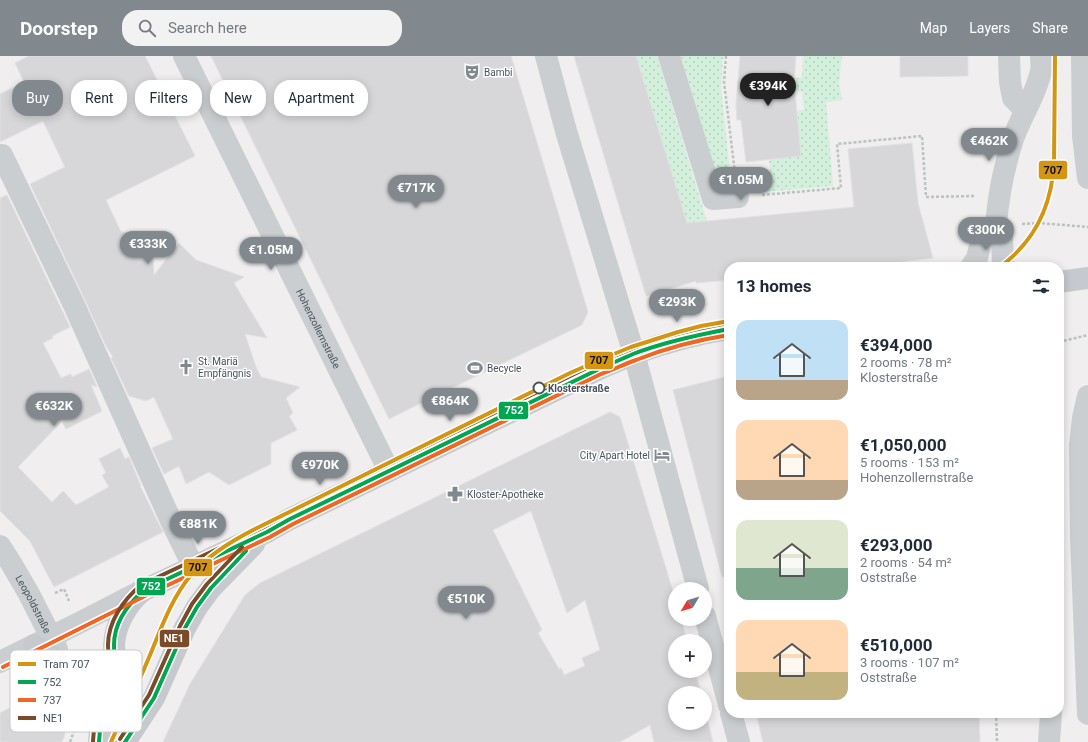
<!DOCTYPE html>
<meta charset="utf-8">
<style>
body{margin:0;font-family:Roboto,sans-serif;background:#f2f2f3;color:#1f2937;height:100vh;display:flex;flex-direction:column;font-size:15px;white-space:nowrap}
*{box-sizing:border-box;margin:0}
p{font-size:13px;color:#747a83}
.icon{flex:none;width:22px;height:22px;fill:none;stroke:currentColor;stroke-width:2;stroke-linecap:round;stroke-linejoin:round}
.map{position:relative;flex:1;overflow:hidden}
.panel{position:absolute;left:724px;top:206px;width:340px;height:456px;display:flex;flex-direction:column;background:#fff;border-radius:16px;box-shadow:0 2px 10px #0003}
.panel>*{flex:none}
.top-card{position:absolute;left:12px;top:24px;width:380px;height:36px;display:flex;gap:8px}
.needle{width:26px;rotate:232deg}
.controls{position:absolute;left:668px;top:526px;display:grid;gap:8px}
.controls a{display:grid;place-items:center;width:44px;height:44px;border-radius:50%;background:#fff;box-shadow:0 2px 10px #0003;font-size:20px}
.price{position:absolute;translate:-50% -34px;padding:0 9px;border-radius:14px;background:#81898f;color:#fff;font-size:13px;line-height:26px;filter:drop-shadow(0 1px 2px #0008)}
.price::after{content:'';position:absolute;left:50%;top:24px;width:12px;height:9px;margin-left:-6px;background:inherit;clip-path:polygon(0 0,100% 0,50% 100%)}
.price.active{background:#222;color:#fff}
ul{padding:0;list-style:none}
li{display:flex;align-items:center;gap:12px;height:100px;padding:0 12px}
li span{display:grid;place-items:center;flex:none;width:112px;height:80px;border-radius:12px;color:#555}
li>.icon{margin-inline-start:auto}
span .icon{width:48px;height:48px;fill:#fffc;stroke-width:1}
li b{font-size:17px}
h2{display:flex;justify-content:space-between;align-items:center;height:48px;padding:0 12px;font-size:17px}
.chip{padding:0 14px;border-radius:16px;background:#fff;box-shadow:0 2px 10px #0003;font-size:14px;line-height:36px}
.chip.active{background:#81898f;color:#fff}
header{display:flex;align-items:center;gap:24px;box-sizing:border-box;height:56px;padding:0 20px;background:#81898f;color:#fff}
header strong{font-size:19px}
nav{display:flex;gap:22px;margin-inline-start:auto;font-size:14px}
.search{width:280px;height:36px;background:#f2f2f3;display:flex;align-items:center;gap:10px;box-sizing:border-box;padding:0 14px;border-radius:16px;color:#747a83;font-size:15px}
.map>svg:first-child{display:block}
.grass{fill:url(#grass-dots)}
.building{fill:#d7d6d9;stroke:#e1e0e2;fill-rule:evenodd}
.lines{fill:none;stroke-linecap:round;stroke-linejoin:round}
.path{stroke:#b7c4bf;stroke-width:2.5;stroke-dasharray:3 2;stroke-linecap:butt}
.minor{stroke:#caced0;stroke-width:22}
.major{stroke:#c6cace;stroke-width:22}
.bus-1-casing{stroke:#fff;stroke-width:7}
.bus-2-casing{stroke:#fff;stroke-width:7}
.bus-3-casing{stroke:#fff;stroke-width:7}
.bus-1{stroke:#00a651;stroke-width:4}
.bus-2{stroke:#f26522;stroke-width:4}
.bus-3{stroke:#7a4b2a;stroke-width:4}
.tram-1-casing{stroke:#fff;stroke-width:7}
.tram-1{stroke:#d39512;stroke-width:4}
.stop-dot{fill:#fff;stroke:#45525c;stroke-width:2}
.labels{text-anchor:middle;stroke-width:3;stroke-linejoin:round;paint-order:stroke}
.poi-label{font-size:10px;fill:#45525c;stroke:#fff;text-anchor:start}
.street-label{font-size:10px;fill:#45525c;stroke:#fff}
.stop-label{font-size:10px;font-weight:bold;fill:#45525c;stroke:#fff;text-anchor:start}
.key{fill:#fff;stroke:#c7cbce;stroke-width:1}
.key-label{font-size:11px;fill:#45525c}
.line-badge{stroke:#fff;stroke-width:1.5}
.badge-label{font-size:11px;text-anchor:middle;font-weight:bold;fill:#fff}
.pale-badge-label{font-size:11px;text-anchor:middle;font-weight:bold;fill:#111}
</style>
<header>
<strong>Doorstep</strong>
<div class="search"><svg class="icon" aria-label="search" viewBox="0 0 24 24"><circle cx="10" cy="10" r="6"/><path d="M15 15l6 6"/></svg>Search here</div>
<nav><a>Map</a><a>Layers</a><a>Share</a></nav>
</header>
<div class="map">
<svg width="1088" height="686" viewBox="0 0 1088 686">
<defs>
<pattern id="grass-dots" width="8" height="8" patternUnits="userSpaceOnUse"><rect width="8" height="8" fill="#d2f0dc"/><path d="M2 2h.1M6 6h.1" fill="none" stroke="#b6d0bf" stroke-width="1.8" stroke-linecap="round"/></pattern>
</defs>
<rect width="100%" height="100%" fill="#f0eeef"/>
<g class="grass">
<path d="M636 0H657L707 166 687 167Z"/>
<path d="M681 0H723L721 32 731 126 722 124 716 117Z"/>
<path d="M803 0H842L839 28 842 44 826 46 833 130 750 137 748 124 771 122 769 103 801 99 797 55 804 54 802 35H795L794 22H802Z"/>
</g>
<g class="building">
<path d="M29 0H145L195 100 106 144 121 176 152 178 154 219 179 187 196 204 244 221 234 227 267 282 245 278 256 311 261 321 300 331 286 342 293 357 289 360 297 374 271 387V408L229 429 209 416 186 428 179 410 164 418 152 392 173 383 154 341 146 345 129 340 111 302 113 301 106 290 85 244 30 128 65 111 43 65 0 86V38L24 26 15 7Z"/>
<path d="M211 0H511L588 256 582 269 429 343 389 363Z"/>
<path d="M574 0H636L687 167 854 151 848 93 912 87 918 147 933 202 860 211H729V224L696 227V225L646 240Z"/>
<path d="M740 0H796L794 26 801 100 746 106 741 64H737L736 49Z"/>
<path d="M900 0H968V20L900 21Z"/>
<path d="M7 139 70 271 52 280 53 282 43 287 61 322 71 318 72 321 89 313 97 331 91 329 102 355 66 373 62 365 18 411 52 446 63 435 76 449 109 431 102 419 106 417 99 403 120 392 125 403 129 401 141 430H140L163 476 54 531 30 485 0 455V142Z"/>
<path d="M729 320V520L722 521 673 334Z"/>
<path d="M610 356 620 361 675 542V563H681L687 585H675V615H695L701 637H675V667H705V654L713 686H654L650 669 620 686H163L190 628 245 539 260 527ZM531 455 567 557 585 544 600 594 582 602 585 610 564 619 561 612 559 613 538 577 542 574 493 474Z"/>
<path d="M47 632 57 647 70 658 69 667 62 686H0V657Z"/>
<path d="M756 657H979L980 686H763Z"/>
</g>
<g class="lines">
<g class="path">
<path d="M726 0 724 26 735 117"/>
<path d="M762 139 841 132 837 88 922 80 926 141 975 140"/>
<path d="M1022 168 1039 167 1088 171"/>
<path d="M1059 286 1088 279"/>
<path d="M55 537 64 533 69 545"/>
<path d="M996 657 997 686"/>
<path d="M70 686 74 675"/>
</g>
<g class="minor">
<path id="s1" d="M184 0 389 415"/>
<path d="M546 0 566 75 634 298 698 533"/>
<path d="M669 0 713 143 738 141"/>
<path d="M1009 0 1010 26 1013 42 1025 54"/>
<path d="M1082 0 1083 80 1088 122"/>
<path d="M2 99 74 249 172 467 193 510"/>
<path d="M971 211 977 202 982 182 996 170"/>
<path d="M1003 211 1002 180 996 170C998 141 1004 111 1013 83 1021 60 1036 39 1041 15 1042 11 1041 5 1041 0"/>
<path d="M1088 340 1083 362 1080 389 1081 481 1088 658"/>
<path id="s2" d="M0 490 11 507 29 538 57 593"/>
<path d="M705 560 729 649"/>
<path d="M0 606 79 567 143 534"/>
<path d="M731 657 739 686"/>
<path d="M1049 686 1051 657"/>
</g>
<g class="major">
<path d="M1059 226 1088 222"/>
<path d="M34 589C50 598 70 608 82 622 91 632 95 643 103 653"/>
<path d="M99 686C100 675 101 663 103 652 106 637 113 622 115 607 116 601 114 595 114 589 115 568 128 546 144 534L267 476 290 463 599 313C611 308 622 303 634 298 664 287 697 278 729 273"/>
<path d="M125 686 154 642 185 572 197 551 211 532 254 488"/>
</g>
<defs>
<g id="bus-1">
<path d="M99 686C100 673 101 659 104 646 107 635 111 625 114 614 116 605 114 598 114 589 114 567 128 548 144 534L267 476 290 463 599 313C610 308 622 303 633 298 664 286 697 279 729 273"/>
<path d="M125 686 154 642 185 572 197 551 211 532 246 495"/>
</g>
<path id="bus-2" d="M3 611 147 539 270 481 293 468 601 318C613 314 624 308 636 304 666 292 697 284 729 279"/>
<g id="bus-3">
<path d="M120 683 149 639 180 570 192 548 207 528 242 491"/>
<path d="M93 685C94 672 95 659 98 646 101 634 106 623 108 611 110 603 108 597 108 589 108 566 123 544 141 529L264 471 287 458 597 307C608 303 620 297 631 293 662 280 695 273 728 267"/>
</g>
</defs>
<use href="#bus-1" class="bus-1-casing"/>
<use href="#bus-2" class="bus-2-casing"/>
<use href="#bus-3" class="bus-3-casing"/>
<use href="#bus-1" class="bus-1"/>
<use href="#bus-2" class="bus-2"/>
<use href="#bus-3" class="bus-3"/>
<defs>
<g id="tram-1">
<path d="M1000 211C1035 185 1052 149 1054 106L1055 0"/>
<path d="M111 686C123 659 136 633 147 606 160 576 170 544 191 519 208 499 233 484 257 472L570 317 604 302 631 291 678 276 701 270 729 265"/>
</g>
</defs>
<use href="#tram-1" class="tram-1-casing"/>
<use href="#tram-1" class="tram-1"/>
</g>
<defs>
<symbol id="theatre-bare" viewBox="-9 -9 18 18"><path d="M-5-5.5Q0-4 5-5.5V0Q5 5 0 6Q-5 5-5 0ZM-3.3-2.5H-1v1.5H-3.3ZM1-2.5H3.3v1.5H1ZM-2.8 1Q0 5.5 2.8 1Z" fill="#81898f" stroke="#fff" stroke-width="2.5" paint-order="stroke"/></symbol>
<symbol id="church-bare" viewBox="-9 -9 18 18"><path d="M-1.2-6h2.4v3.5h3.3v2.4h-3.3V6h-2.4V-.1h-3.3v-2.4h3.3Z" fill="#81898f" stroke="#fff" stroke-width="2.5" paint-order="stroke"/></symbol>
<symbol id="stadium-bare" viewBox="-9 -9 18 18"><path d="M0-5a6.5 5 0 1 0 0 10a6.5 5 0 1 0 0-10ZM-3.5-1.8h7v3.6h-7Z" fill="#81898f" stroke="#fff" stroke-width="2.5" paint-order="stroke"/></symbol>
<symbol id="hotel-bare" viewBox="-9 -9 18 18"><path d="M-6-4.5h1.5V1H6V5H4.5V3h-9V5H-6ZM-4 0a1.8 1.8 0 1 1 3.6 0ZM.5 0V-2.5h3Q6-2.5 6 0Z" fill="#81898f" stroke="#fff" stroke-width="2.5" paint-order="stroke"/></symbol>
<symbol id="pharmacy-bare" viewBox="-9 -9 18 18"><path d="M-2-6h4v4h4v4h-4v4h-4v-4h-4v-4h4Z" fill="#81898f" stroke="#fff" stroke-width="2.5" paint-order="stroke"/></symbol>
</defs>
<g fill-rule="evenodd">
<use href="#theatre-bare" x="461" y="5" width="22" height="22"/>
<use href="#church-bare" x="175" y="300" width="22" height="22"/>
<use href="#stadium-bare" x="464" y="301" width="22" height="22"/>
<use href="#hotel-bare" x="651" y="388" width="22" height="22"/>
<use href="#pharmacy-bare" x="444" y="427" width="22" height="22"/>
</g>
<circle class="stop-dot" cx="539" cy="332" r="5.5"/>
<g class="labels">
<g class="poi-label">
<text x="484" y="20">Bambi</text>
<text x="198" y="309">St. Mariä<tspan x="198" dy="12">Empfängnis</tspan></text>
<text x="487" y="316">Becycle</text>
<text x="650" y="403" text-anchor="end">City Apart Hotel</text>
<text x="467" y="442">Kloster-Apotheke</text>
</g>
<g class="street-label">
<text dy="4" stroke="none"><textPath href="#s1" startOffset="304">Hohenzollernstraße</textPath></text>
<text dy="4" stroke="none"><textPath href="#s2" startOffset="67">Leopoldstraße</textPath></text>
</g>
<g class="stop-label">
<text x="548" y="336">Klosterstraße</text>
</g>
</g>
<rect x="10" y="594" width="132" height="82" rx="6" class="key"/>
<rect x="18" y="606" width="18" height="4" fill="#d39512"/>
<rect x="18" y="624" width="18" height="4" fill="#00a651"/>
<rect x="18" y="642" width="18" height="4" fill="#f26522"/>
<rect x="18" y="660" width="18" height="4" fill="#7a4b2a"/>
<g class="key-label">
<text x="43" y="612">Tram 707</text>
<text x="43" y="630">752</text>
<text x="43" y="648">737</text>
<text x="43" y="666">NE1</text>
</g>
<g class="line-badge">
<rect x="1038" y="104" width="30" height="20" rx="4" fill="#d39512"/>
<rect x="584" y="295" width="30" height="19" rx="4" fill="#d39512"/>
<rect x="498" y="345" width="31" height="19" rx="4" fill="#00a651"/>
<rect x="183" y="502" width="30" height="19" rx="4" fill="#d39512"/>
<rect x="136" y="521" width="30" height="19" rx="4" fill="#00a651"/>
<rect x="159" y="573" width="31" height="19" rx="4" fill="#7a4b2a"/>
</g>
<g class="badge-label">
<text x="514" y="358">752</text>
<text x="151" y="534">752</text>
<text x="174" y="586">NE1</text>
</g>
<g class="pale-badge-label">
<text x="1053" y="118">707</text>
<text x="599" y="308">707</text>
<text x="198" y="515">707</text>
</g>
</svg>
<div class="controls">
<a><svg class="needle" viewBox="-14 -14 28 28"><path d="M0-13l5 13h-10z" fill="#e53935"/><path d="M0 13l5-13h-10z" fill="#747a83"/></svg></a>
<a>+</a>
<a>−</a>
</div>
<b class="price active" style="left:768px;top:51px">€394K</b>
<b class="price" style="left:989px;top:106px">€462K</b>
<b class="price" style="left:741px;top:145px">€1.05M</b>
<b class="price" style="left:416px;top:153px">€717K</b>
<b class="price" style="left:986px;top:195px">€300K</b>
<b class="price" style="left:148px;top:209px">€333K</b>
<b class="price" style="left:271px;top:215px">€1.05M</b>
<b class="price" style="left:677px;top:267px">€293K</b>
<b class="price" style="left:450px;top:366px">€864K</b>
<b class="price" style="left:54px;top:371px">€632K</b>
<b class="price" style="left:320px;top:430px">€970K</b>
<b class="price" style="left:198px;top:489px">€881K</b>
<b class="price" style="left:466px;top:564px">€510K</b>
<div class="top-card">
<a class="chip active">Buy</a>
<a class="chip">Rent</a>
<a class="chip">Filters</a>
<a class="chip">New</a>
<a class="chip">Apartment</a>
</div>
<section class="panel">
<h2>13 homes<svg class="icon" aria-label="filters" viewBox="0 0 24 24"><path d="M4 7h16M4 17h16"/><circle cx="9" cy="7" r="2"/><circle cx="15" cy="17" r="2"/></svg></h2>
<ul>
<li><span style="background:linear-gradient(#bfe0f5 75%,#b9a48a 0)"><svg class="icon" aria-label="home" viewBox="0 0 24 24"><path d="M3 11l9-7 9 7M6 9v11h12V9"/></svg></span><div><b>€394,000</b><p>2 rooms · 78 m²</p><p>Klosterstraße</p></div></li>
<li><span style="background:linear-gradient(#ffd9b3 75%,#b9a48a 0)"><svg class="icon" aria-label="home" viewBox="0 0 24 24"><path d="M3 11l9-7 9 7M6 9v11h12V9"/></svg></span><div><b>€1,050,000</b><p>5 rooms · 153 m²</p><p>Hohenzollernstraße</p></div></li>
<li><span style="background:linear-gradient(#dfe7d0 60%,#7fa58c 0)"><svg class="icon" aria-label="home" viewBox="0 0 24 24"><path d="M3 11l9-7 9 7M6 9v11h12V9"/></svg></span><div><b>€293,000</b><p>2 rooms · 54 m²</p><p>Oststraße</p></div></li>
<li><span style="background:linear-gradient(#ffd9b3 65%,#c2b280 0)"><svg class="icon" aria-label="home" viewBox="0 0 24 24"><path d="M3 11l9-7 9 7M6 9v11h12V9"/></svg></span><div><b>€510,000</b><p>3 rooms · 107 m²</p><p>Oststraße</p></div></li>
</ul>
</section>
</div>
